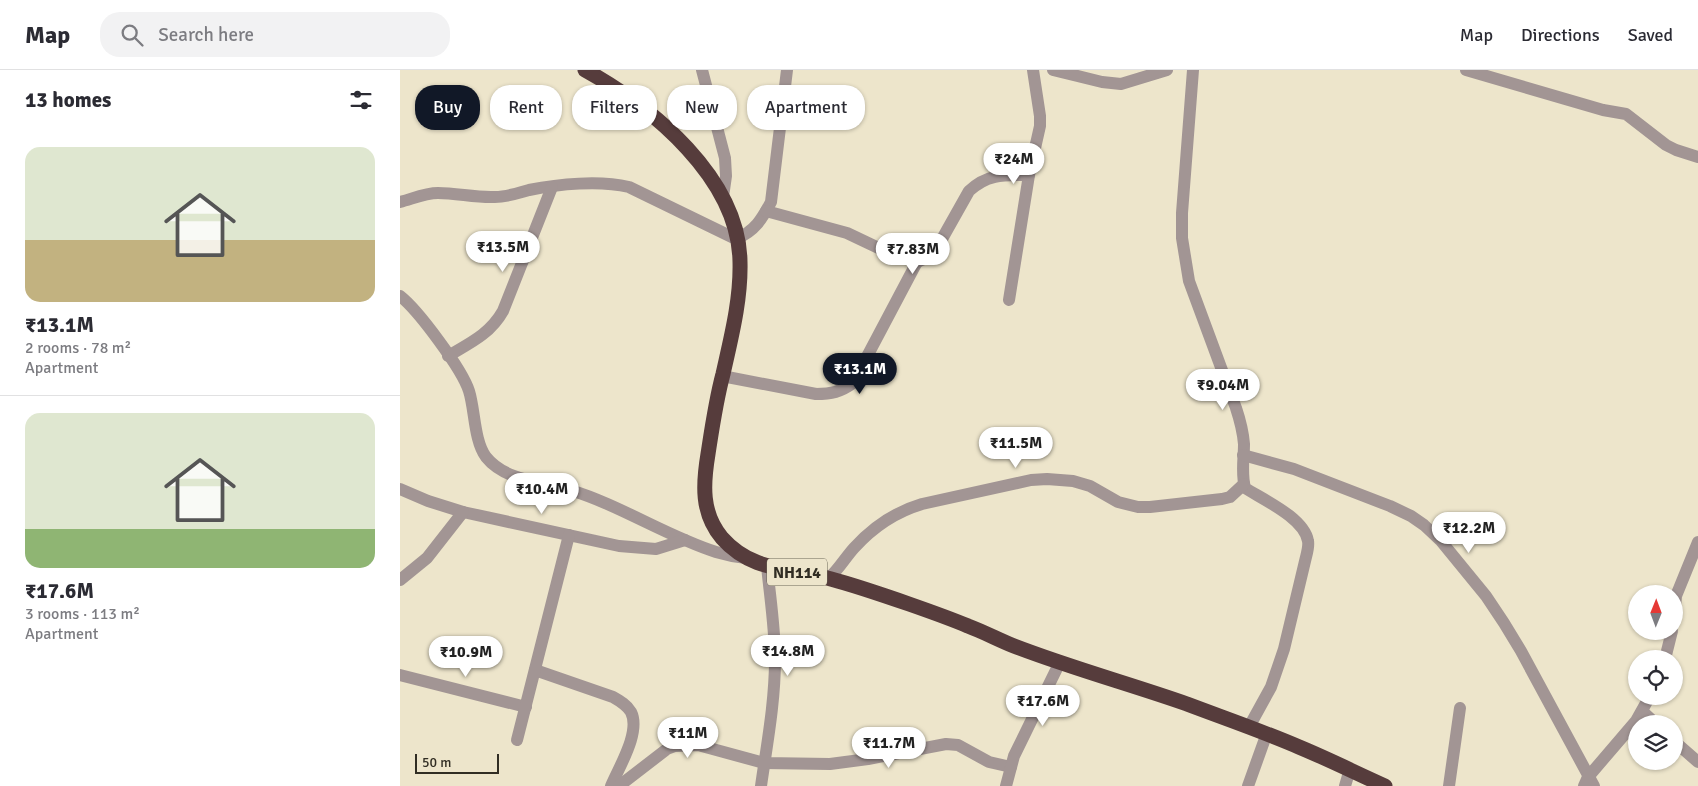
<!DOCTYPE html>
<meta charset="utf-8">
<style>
body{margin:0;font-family:Signika,sans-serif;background:#f2f2f3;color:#2b2b33;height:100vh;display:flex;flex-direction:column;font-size:19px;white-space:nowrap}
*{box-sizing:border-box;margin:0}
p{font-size:16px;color:#7c7c81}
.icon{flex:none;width:28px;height:28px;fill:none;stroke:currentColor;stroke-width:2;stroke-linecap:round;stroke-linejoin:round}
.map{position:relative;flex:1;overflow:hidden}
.details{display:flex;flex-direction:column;background:#fff;width:400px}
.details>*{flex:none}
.top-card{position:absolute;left:15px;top:15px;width:475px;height:45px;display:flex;gap:10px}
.needle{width:32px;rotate:1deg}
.buttons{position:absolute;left:1228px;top:515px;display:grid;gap:10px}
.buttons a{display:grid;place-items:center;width:55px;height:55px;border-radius:50%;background:#fff;box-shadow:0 1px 4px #0004;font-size:25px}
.scale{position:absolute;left:15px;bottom:12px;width:84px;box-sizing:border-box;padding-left:5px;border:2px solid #312d23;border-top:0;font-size:14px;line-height:18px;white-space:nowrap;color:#312d23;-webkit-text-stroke:4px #ede5cb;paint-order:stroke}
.price{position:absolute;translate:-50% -42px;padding:0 11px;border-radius:18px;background:#fff;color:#222;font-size:16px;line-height:32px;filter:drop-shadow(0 1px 2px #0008)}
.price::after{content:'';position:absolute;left:50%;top:30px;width:15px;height:11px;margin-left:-8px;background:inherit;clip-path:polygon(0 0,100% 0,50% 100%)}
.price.on{background:#111827;color:#fff}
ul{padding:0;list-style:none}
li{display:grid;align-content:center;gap:10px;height:265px;padding:0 25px}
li+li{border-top:1px solid #e1e1e2}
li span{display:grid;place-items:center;height:155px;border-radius:15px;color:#555}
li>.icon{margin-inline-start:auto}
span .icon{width:90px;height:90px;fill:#fffc;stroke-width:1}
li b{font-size:21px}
h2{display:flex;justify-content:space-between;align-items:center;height:60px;padding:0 25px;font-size:21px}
.chip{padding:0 18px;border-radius:20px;background:#fff;box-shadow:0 1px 4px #0004;font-size:18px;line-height:45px}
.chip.on{background:#111827;color:#fff}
header{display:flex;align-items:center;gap:30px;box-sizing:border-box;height:70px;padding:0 25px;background:#fff;border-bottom:1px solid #e1e1e2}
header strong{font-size:24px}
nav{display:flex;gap:28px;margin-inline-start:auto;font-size:18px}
.search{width:350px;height:45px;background:#f2f2f3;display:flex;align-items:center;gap:12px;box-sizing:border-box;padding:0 18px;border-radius:20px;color:#7c7c81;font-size:19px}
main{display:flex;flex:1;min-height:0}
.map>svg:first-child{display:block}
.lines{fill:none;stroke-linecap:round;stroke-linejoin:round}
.street{stroke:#a29594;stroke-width:12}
.highway{stroke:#563c3c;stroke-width:15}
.labels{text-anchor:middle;stroke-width:5;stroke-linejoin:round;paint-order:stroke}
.shield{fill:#ede5cb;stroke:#696455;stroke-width:1}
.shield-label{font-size:16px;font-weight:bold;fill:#312d23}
</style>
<header>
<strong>Map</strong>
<div class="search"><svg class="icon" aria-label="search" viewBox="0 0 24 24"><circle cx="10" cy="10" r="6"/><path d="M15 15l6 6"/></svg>Search here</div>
<nav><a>Map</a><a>Directions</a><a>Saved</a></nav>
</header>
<main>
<section class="details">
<h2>13 homes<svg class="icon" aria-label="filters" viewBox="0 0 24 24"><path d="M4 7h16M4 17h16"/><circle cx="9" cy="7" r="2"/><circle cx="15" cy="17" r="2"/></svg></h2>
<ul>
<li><span style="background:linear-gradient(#dfe7d0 60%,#c2b280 0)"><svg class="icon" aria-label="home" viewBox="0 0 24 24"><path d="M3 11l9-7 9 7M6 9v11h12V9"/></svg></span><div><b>₹13.1M</b><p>2 rooms · 78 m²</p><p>Apartment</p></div></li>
<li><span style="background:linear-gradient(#dfe7d0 75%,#8fb573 0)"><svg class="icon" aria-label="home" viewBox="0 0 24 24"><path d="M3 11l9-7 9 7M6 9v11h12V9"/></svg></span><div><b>₹17.6M</b><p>3 rooms · 113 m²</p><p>Apartment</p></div></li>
</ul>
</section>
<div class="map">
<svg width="1298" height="716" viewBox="0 0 1298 716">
<rect width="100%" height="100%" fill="#ede5cb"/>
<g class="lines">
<g class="street">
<path d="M302 0 325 88 326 106 323 127"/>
<path d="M653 0 702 12 721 14 767 0"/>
<path d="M793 0 782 143V168L789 211 836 338C840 350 843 362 844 374 844 390 841 402 845 418 864 430 904 448 908 471 909 476 907 483 906 487L884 579 871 617 849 657"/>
<path d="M1066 0 1203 40 1226 44 1266 75 1276 80 1298 87"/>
<path d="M0 132C12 129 25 123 38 123 57 123 76 128 95 127 107 127 118 123 129 120 159 114 199 110 229 117L336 169C355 161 362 149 371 132L387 0"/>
<path d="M366 141 447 163 489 183 517 192 533 185 569 121C588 103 606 105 629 105"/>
<path d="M0 226C18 240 62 299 69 321 75 340 74 371 86 387 105 411 142 412 170 420 220 435 266 466 316 482 326 485 336 487 346 488"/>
<path d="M609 230 629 105 640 56V46L633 0"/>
<path d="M48 286C70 273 90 264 103 241L152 117"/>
<path d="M322 306 416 324C431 324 441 322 453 313L517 192"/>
<path d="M843 385 894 399 990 436 1011 446 1024 455 1041 471 1086 526 1104 553 1121 581 1194 716"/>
<path d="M0 419 28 431 63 442 219 476 256 479 285 470"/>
<path d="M429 508C439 499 445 488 454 478 473 457 495 442 522 434L631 410 647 409 673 411 690 416 718 432 738 437H750L822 429 830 427 844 414"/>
<path d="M0 510 27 488 63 442"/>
<path d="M1274 549 1276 526 1298 472"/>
<path d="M1265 589 1272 561"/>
<path d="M135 600 213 627C220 631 227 635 231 642 241 662 219 697 211 716"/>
<path d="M0 605 126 637"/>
<path d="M1243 642 1256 654"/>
<path d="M117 670 169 465"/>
<path d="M1274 671 1298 692"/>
<path d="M219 716 267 679 275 676 298 675 364 693 430 694 468 689 546 674 558 675 589 692 611 697"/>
<path d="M361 716C367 674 375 632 375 589 375 558 370 527 367 496"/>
<path d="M606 716 614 686 660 592"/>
<path d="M848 716 867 663"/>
<path d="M945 716 950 699"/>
<path d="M1049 716 1060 638"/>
<path d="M1184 716 1188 707 1236 651 1250 626"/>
</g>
<path class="highway" d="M185 0C252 37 339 108 340 192 341 230 331 268 323 304 316 330 312 358 308 384 303 414 301 443 322 468 353 503 390 497 431 509 457 516 483 525 509 534 529 541 549 548 568 556 584 562 599 570 614 576 671 598 730 614 787 634 824 648 862 661 899 677 928 689 956 703 985 716"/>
</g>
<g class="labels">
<rect class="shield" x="367" y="488.5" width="60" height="27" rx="4"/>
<g class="shield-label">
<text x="397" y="508">NH114</text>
</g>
</g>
</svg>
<div class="buttons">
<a><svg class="needle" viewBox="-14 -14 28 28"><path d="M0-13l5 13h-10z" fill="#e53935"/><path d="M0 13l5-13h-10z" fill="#7c7c81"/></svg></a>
<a><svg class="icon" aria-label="locate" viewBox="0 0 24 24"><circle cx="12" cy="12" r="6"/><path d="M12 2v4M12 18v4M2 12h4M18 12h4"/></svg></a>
<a><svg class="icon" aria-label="layers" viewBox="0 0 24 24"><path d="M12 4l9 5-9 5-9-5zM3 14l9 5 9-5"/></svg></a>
</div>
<div class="scale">50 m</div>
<b class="price" style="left:614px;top:115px">₹24M</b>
<b class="price" style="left:103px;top:203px">₹13.5M</b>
<b class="price" style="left:513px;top:205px">₹7.83M</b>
<b class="price on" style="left:460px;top:325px">₹13.1M</b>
<b class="price" style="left:823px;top:341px">₹9.04M</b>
<b class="price" style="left:616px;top:399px">₹11.5M</b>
<b class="price" style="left:142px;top:445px">₹10.4M</b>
<b class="price" style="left:1069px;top:484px">₹12.2M</b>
<b class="price" style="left:388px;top:607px">₹14.8M</b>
<b class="price" style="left:66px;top:608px">₹10.9M</b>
<b class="price" style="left:643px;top:657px">₹17.6M</b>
<b class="price" style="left:288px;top:689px">₹11M</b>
<b class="price" style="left:489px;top:699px">₹11.7M</b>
<div class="top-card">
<a class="chip on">Buy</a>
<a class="chip">Rent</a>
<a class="chip">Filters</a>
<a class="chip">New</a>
<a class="chip">Apartment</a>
</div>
</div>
</main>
